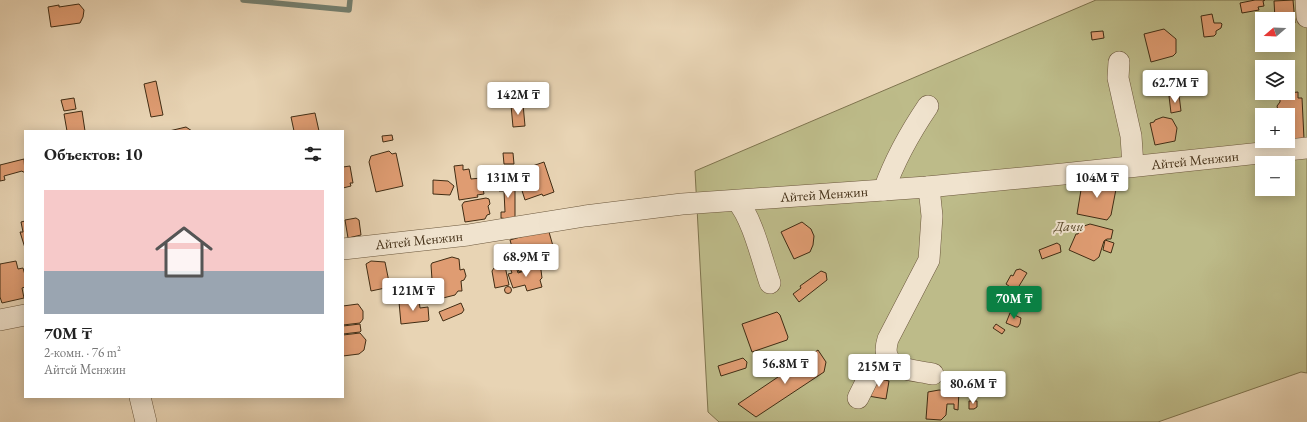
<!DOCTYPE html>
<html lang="ru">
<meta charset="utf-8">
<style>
body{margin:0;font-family:"EB Garamond",serif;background:#f2f2f2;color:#222;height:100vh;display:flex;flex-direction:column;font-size:15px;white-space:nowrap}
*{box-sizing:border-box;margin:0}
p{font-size:13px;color:#767676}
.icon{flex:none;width:22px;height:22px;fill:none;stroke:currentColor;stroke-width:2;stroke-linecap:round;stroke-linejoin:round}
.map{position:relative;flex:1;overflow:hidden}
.panel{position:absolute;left:24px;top:130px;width:320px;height:268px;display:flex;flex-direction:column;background:#fff;border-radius:0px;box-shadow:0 2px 10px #0003}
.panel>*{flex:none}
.needle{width:26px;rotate:251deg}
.tools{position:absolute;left:1255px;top:12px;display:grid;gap:8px}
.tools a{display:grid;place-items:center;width:40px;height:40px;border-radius:0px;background:#fff;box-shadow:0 2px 10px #0003;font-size:20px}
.price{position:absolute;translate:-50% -34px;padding:0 9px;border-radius:4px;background:#fff;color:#222;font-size:13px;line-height:26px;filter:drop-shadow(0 1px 2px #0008)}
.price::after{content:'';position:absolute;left:50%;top:24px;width:12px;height:9px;margin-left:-6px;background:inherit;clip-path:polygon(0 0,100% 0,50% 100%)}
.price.on{background:#0b8043;color:#fff}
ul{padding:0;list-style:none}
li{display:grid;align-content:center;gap:8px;height:212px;padding:0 20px}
li span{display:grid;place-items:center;height:124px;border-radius:0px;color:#555}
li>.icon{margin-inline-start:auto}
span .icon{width:72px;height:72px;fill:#fffc;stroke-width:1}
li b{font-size:17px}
h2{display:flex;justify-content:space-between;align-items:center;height:48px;padding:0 20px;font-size:17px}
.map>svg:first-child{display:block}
.green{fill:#bdbb89;stroke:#7f744e;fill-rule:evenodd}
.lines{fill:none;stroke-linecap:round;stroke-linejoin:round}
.stream{stroke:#758070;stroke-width:5.5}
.building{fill:#df9c72;stroke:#412d14}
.street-casing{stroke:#6b573c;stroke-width:22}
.street{stroke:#f0e3ce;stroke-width:21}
.labels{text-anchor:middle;stroke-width:4;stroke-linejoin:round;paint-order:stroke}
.street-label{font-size:14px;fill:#412d14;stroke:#f0e3ce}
.park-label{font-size:14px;font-style:italic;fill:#5a492b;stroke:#f0e3ce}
</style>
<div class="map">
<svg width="1307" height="422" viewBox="0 0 1307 422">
<rect width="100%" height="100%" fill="#e8d4b4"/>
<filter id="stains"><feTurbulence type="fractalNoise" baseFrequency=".005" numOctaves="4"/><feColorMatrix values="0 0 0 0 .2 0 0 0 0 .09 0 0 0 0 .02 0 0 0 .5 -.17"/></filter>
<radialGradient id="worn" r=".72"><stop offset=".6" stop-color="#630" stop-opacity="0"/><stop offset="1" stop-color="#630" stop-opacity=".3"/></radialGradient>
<path class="green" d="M1096 0H1307V373L1301 372 1158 422H719L708 412 695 171ZM1262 19H1288V45H1262ZM1262 67H1288V93H1262ZM1262 115H1288V141H1262ZM1262 163H1288V189H1262Z"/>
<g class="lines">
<path class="stream" d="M243 0 349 10 350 0"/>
</g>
<g class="building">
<path d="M1255 0H1265L1263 1 1264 6 1258 7 1259 10 1242 13 1240 3Z"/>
<path d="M1293 0 1295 23 1291 24 1293 33 1288 34V19H1275L1274 1Z"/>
<path d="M79 4 84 10 83 17 80 23 51 27 48 7 59 5V7Z"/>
<path d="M1212 14 1214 23H1221L1222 24 1221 28 1216 31V34L1214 36 1204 37 1201 16Z"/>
<path d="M1164 29 1176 39V53L1173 56 1151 62 1144 34Z"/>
<path d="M1103 31 1104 38 1092 40 1091 32Z"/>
<path d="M156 81 163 115 151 117 144 84Z"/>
<path d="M1298 92V98H1302L1304 139 1288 140V115H1279L1277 106 1280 102V98L1282 95 1288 93Z"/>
<path d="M1179 95 1181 111 1171 113 1169 96Z"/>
<path d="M74 98 76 109 64 111 61 100Z"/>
<path d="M523 104 525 126 513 127 511 105Z"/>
<path d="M82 111 85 131H67L64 114Z"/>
<path d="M315 113 319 131H294L291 117Z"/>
<path d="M1163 117 1172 119 1177 128 1175 141 1155 145 1150 123 1154 122 1155 120Z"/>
<path d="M186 127 192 131H169Z"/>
<path d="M392 135 393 140 383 142 382 136Z"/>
<path d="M389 151 392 154 396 153 403 186 376 192 369 162 371 156Z"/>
<path d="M503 153H513L514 164H504Z"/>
<path d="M24 159 25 172H23L22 171 4 176 5 180 0 181V165Z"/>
<path d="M544 162 554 192 543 196 542 194 525 200 518 178 523 177 521 170Z"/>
<path d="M463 165V170L469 169 471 179 481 178 484 194 477 195 478 197 459 200 454 166Z"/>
<path d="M350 166 353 183H350L351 186 343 188V167Z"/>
<path d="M1083 178 1117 184 1111 215 1107 220 1077 214Z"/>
<path d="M433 180 448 181 454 186 450 195 433 194Z"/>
<path d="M499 180H512V187H515V220L501 218V212H505L504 191H499Z"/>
<path d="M486 198 489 199 490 204 488 206 490 214 487 215 485 219 465 222 462 205 464 202Z"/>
<path d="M356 218 359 220 361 235 348 238 345 220Z"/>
<path d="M25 221V248L20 232H23L21 222Z"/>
<path d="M802 222 811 229 814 236 813 245 810 252 794 259 781 232Z"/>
<path d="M1090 224 1113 230 1111 239H1107L1104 241 1099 257 1094 261 1069 250 1076 234H1078L1081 227Z"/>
<path d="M544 230 549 232 557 260 554 264 541 267 538 266 519 272 510 240Z"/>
<path d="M1105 240 1114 243 1111 253 1103 250Z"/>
<path d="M1057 243 1060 245 1061 252 1042 259 1039 250Z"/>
<path d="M452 257 459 259 460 270 464 269 466 276 464 280 461 281 462 291H458L455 295 443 298 433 294 431 265 432 263Z"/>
<path d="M16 261 18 269 23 268 25 275V287L22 288 24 298 2 303 0 297V264Z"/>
<path d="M371 261 385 262 390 287 371 291 366 264Z"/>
<path d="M515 263 518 273 537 267 541 270 542 278 540 280 542 287 527 291 525 285 513 288 508 274 512 273 509 265Z"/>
<path d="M505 266 509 285 495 288 492 271 494 268Z"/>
<path d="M1020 269 1027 273 1016 291 1006 284 1011 275 1013 276 1016 270Z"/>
<path d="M821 271 826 273 827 280 799 302 793 294 801 288 800 286Z"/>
<circle cx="508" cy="290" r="3.5"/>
<path d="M419 300 420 308 428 307 429 320 428 321 401 324 399 302Z"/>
<path d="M461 303 464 310 462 313 443 321 439 312Z"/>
<path d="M358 304 363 311V319L360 323 343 325V306Z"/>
<path d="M777 312 780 315 788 337 787 340 752 352 742 324Z"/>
<path d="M1010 313 1021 318 1020 324 1018 327H1016L1006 323Z"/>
<path d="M360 324 361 331 360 332 343 334V326Z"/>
<path d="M996 324 1005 330 1002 334 993 328Z"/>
<path d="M360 333 366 340 364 350 359 354 343 356V335Z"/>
<path d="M818 350 826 362 824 372 756 417 738 404Z"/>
<path d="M743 358 747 362 746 368 721 376 718 366Z"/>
<path d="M872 377 889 381 886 399 868 396Z"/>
<path d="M939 390 959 391 958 410 954 409V404H947L946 415 941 420 926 419 928 392Z"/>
<path d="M969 401H977V407L974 409H969Z"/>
</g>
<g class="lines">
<defs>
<g id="street">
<path d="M1306 0 1307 17"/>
<path d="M1119 62 1118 78 1131 136 1133 166"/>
<path d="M927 187 930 197 932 216 929 260 888 339C878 371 911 369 933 374"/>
<path d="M884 190C895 159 909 134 928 106"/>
<path d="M737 201C752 217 762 260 770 283"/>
<path d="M343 249 468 235 585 216 682 204 927 187 1063 174 1307 148"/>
<path d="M0 320 25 315"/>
<path d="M140 397 146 422"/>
<path d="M858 398 868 378 887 359"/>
</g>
</defs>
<use href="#street" class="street-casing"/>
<use href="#street" class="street"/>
</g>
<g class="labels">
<g class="street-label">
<text transform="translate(1195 160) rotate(-6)" y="5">Айтей Менжин</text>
<text transform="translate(824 194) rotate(-4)" y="5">Айтей Менжин</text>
<text transform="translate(419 240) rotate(-6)" y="5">Айтей Менжин</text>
</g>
<g class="park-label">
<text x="1069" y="231">Дачи</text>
</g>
</g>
<rect width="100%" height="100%" filter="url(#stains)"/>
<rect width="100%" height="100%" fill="url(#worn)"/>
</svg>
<div class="tools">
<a><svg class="needle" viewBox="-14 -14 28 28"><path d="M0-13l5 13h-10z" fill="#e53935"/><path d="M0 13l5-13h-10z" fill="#767676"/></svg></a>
<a><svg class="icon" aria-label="layers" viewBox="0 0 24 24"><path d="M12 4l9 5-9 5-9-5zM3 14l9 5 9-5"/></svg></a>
<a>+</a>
<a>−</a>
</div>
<b class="price" style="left:1175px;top:104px">62.7M ₸</b>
<b class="price" style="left:518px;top:116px">142M ₸</b>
<b class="price" style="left:508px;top:199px">131M ₸</b>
<b class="price" style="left:1097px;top:199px">104M ₸</b>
<b class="price" style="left:526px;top:278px">68.9M ₸</b>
<b class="price" style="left:413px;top:312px">121M ₸</b>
<b class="price on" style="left:1014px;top:320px">70M ₸</b>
<b class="price" style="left:785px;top:385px">56.8M ₸</b>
<b class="price" style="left:879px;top:388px">215M ₸</b>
<b class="price" style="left:973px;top:405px">80.6M ₸</b>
<section class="panel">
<h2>Объектов: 10<svg class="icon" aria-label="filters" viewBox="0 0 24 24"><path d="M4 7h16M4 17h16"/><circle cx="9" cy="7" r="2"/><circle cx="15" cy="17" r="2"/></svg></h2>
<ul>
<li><span style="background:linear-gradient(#f6c9c9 65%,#9aa5b1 0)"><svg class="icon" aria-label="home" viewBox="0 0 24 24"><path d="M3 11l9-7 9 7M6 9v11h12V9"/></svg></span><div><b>70M ₸</b><p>2-комн. · 76 m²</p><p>Айтей Менжин</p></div></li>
</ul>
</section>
</div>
